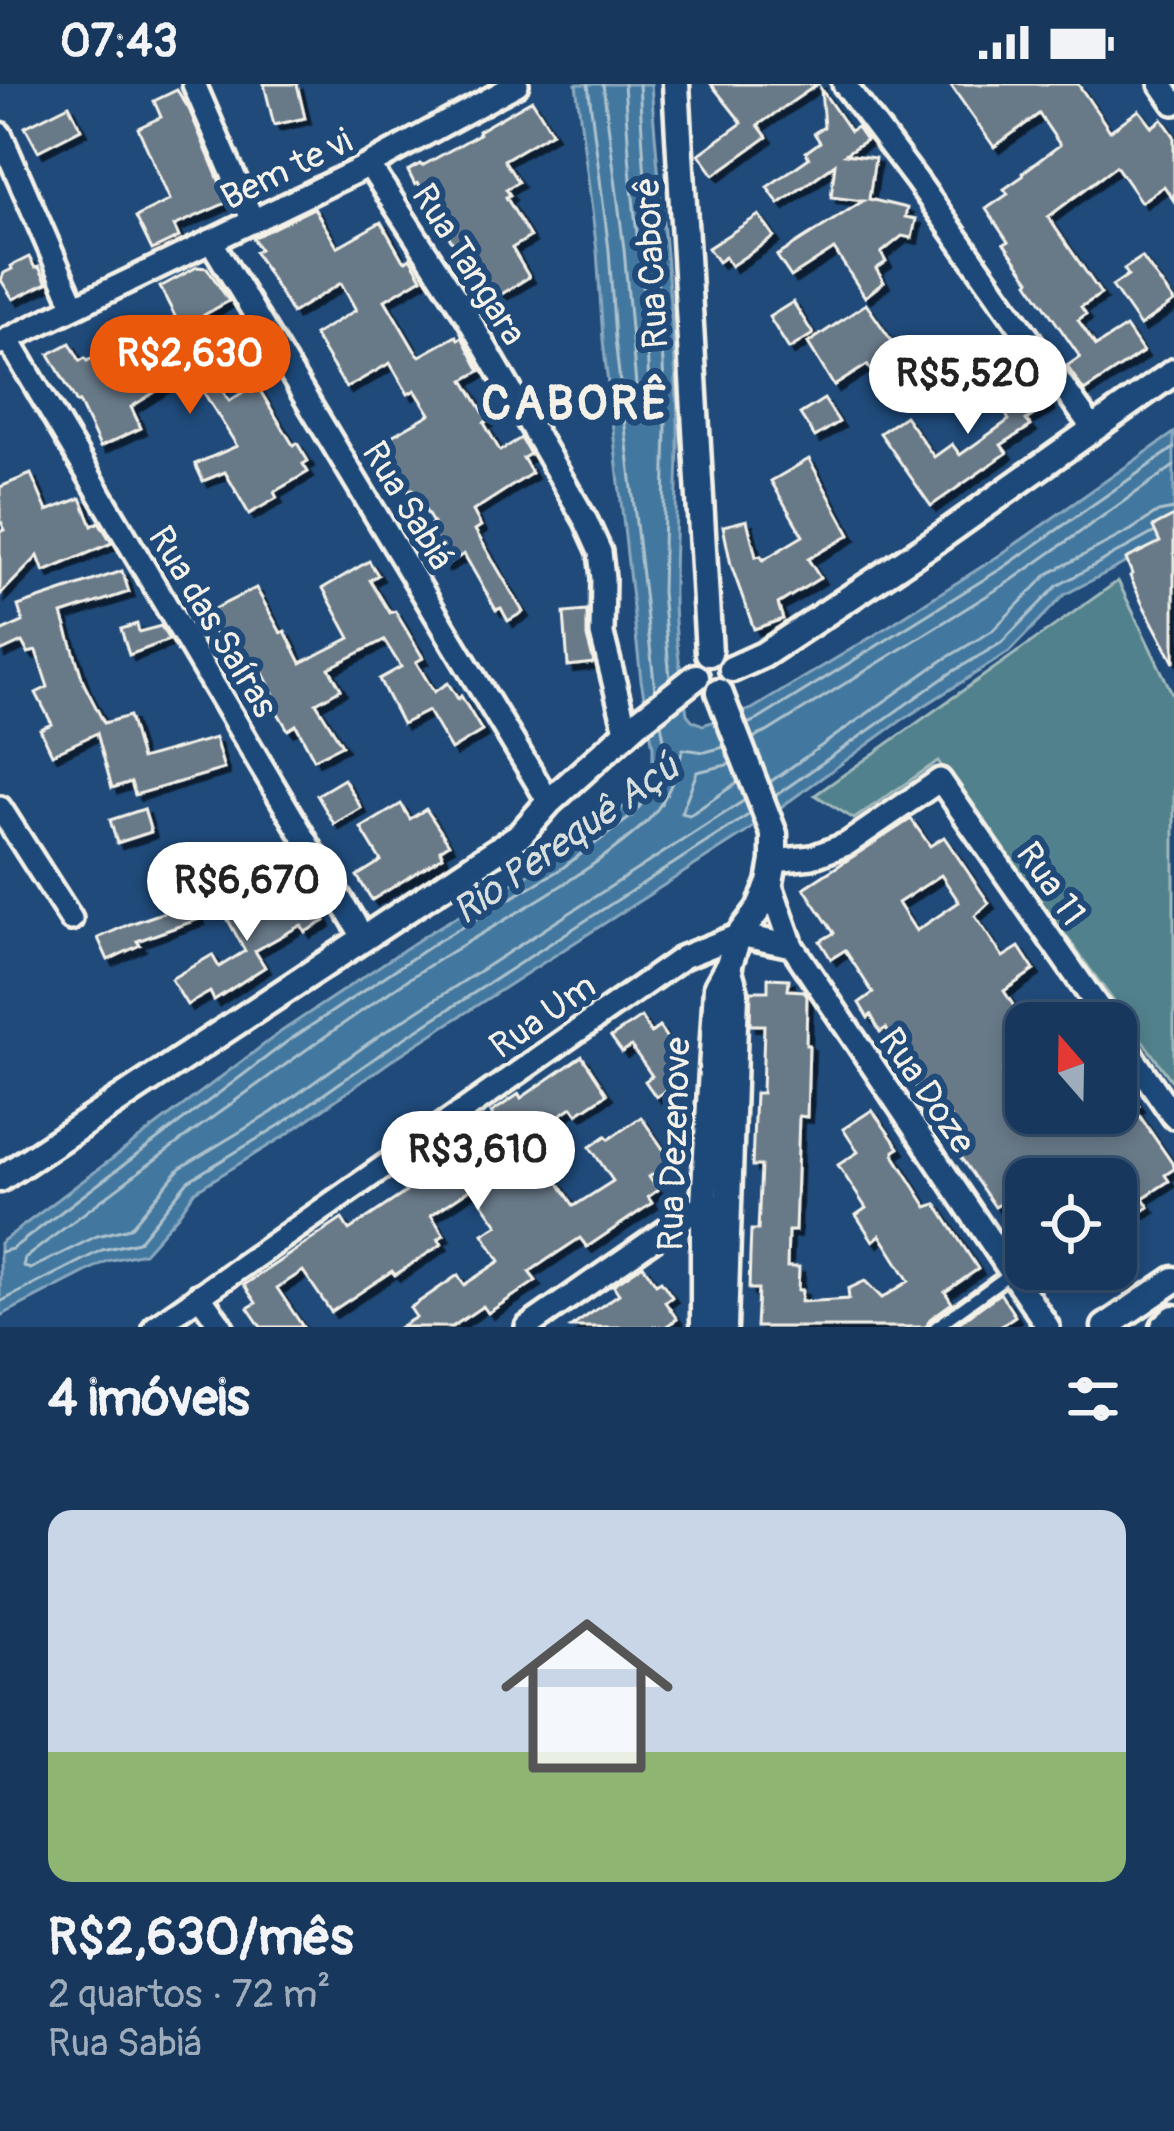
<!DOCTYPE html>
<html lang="pt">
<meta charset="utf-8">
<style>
body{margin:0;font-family:Pangolin,sans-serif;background:#203f62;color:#f1f3f6;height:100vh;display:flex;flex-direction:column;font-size:45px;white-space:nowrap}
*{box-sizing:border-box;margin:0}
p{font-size:39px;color:#9eacbb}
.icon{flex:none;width:66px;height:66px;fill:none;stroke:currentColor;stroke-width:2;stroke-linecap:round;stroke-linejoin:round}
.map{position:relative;height:1243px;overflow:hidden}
.side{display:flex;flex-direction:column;background:#17385c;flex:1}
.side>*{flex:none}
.needle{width:78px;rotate:340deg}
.tools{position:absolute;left:1005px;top:918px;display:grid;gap:24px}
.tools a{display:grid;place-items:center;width:132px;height:132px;border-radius:24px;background:#17385c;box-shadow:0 6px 18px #0003,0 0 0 3px #365272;font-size:60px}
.price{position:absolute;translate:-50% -102px;padding:0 27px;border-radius:42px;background:#fff;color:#222;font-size:39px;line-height:78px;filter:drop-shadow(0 3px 6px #0008)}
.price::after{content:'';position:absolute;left:50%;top:72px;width:36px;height:27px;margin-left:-18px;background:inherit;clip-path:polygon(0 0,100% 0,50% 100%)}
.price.selected{background:#ea580c;color:#fff}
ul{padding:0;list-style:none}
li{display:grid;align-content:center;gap:24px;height:636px;padding:0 48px}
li+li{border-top:3px solid #365272}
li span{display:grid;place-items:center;height:372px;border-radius:24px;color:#555}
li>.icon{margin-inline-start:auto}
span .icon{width:216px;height:216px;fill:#fffc;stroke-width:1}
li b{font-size:51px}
h2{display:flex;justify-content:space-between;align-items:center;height:144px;padding:0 48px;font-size:51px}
.status{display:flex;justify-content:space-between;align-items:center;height:84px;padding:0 60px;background:#17385c;direction:ltr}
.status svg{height:33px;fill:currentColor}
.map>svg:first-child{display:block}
.green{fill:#51818c;stroke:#a2b9ba;stroke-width:3}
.water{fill:#4378a0;stroke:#8aa8bd;stroke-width:3}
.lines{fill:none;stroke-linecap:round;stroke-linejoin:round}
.shore{stroke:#adc1cb;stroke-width:3}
.building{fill:#687988;stroke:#f4f1e8;stroke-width:3;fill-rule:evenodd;filter:url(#shadow)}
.service-casing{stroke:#f4f1e8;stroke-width:20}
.minor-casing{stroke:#f4f1e8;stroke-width:30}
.tertiary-casing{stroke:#f4f1e8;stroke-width:33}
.service{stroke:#1f4a7a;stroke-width:10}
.minor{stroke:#1f4a7a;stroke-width:21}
.tertiary{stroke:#1f4a7a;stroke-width:24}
.labels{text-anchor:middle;stroke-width:12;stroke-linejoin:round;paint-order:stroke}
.street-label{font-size:36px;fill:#f4f1e8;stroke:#1f4a7a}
.water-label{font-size:39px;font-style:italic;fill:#d9dfdd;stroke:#1f4a7a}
.district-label{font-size:48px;font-weight:bold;letter-spacing:3px;fill:#f4f1e8;stroke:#1f4a7a}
</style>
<div class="status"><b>07:43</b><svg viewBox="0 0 49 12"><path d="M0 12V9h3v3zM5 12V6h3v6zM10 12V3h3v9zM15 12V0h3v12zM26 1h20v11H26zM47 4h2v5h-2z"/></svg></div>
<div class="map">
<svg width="1174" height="1243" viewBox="0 0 1174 1243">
<defs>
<filter id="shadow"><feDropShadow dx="5.5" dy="5.5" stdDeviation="0" flood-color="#0009"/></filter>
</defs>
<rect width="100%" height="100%" fill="#1f4a7a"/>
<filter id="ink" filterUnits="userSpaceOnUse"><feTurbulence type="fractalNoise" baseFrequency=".00833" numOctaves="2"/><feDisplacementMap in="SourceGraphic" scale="24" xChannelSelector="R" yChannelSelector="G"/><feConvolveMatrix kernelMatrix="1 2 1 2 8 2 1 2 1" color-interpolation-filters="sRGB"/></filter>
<g filter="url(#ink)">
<path class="green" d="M1118 497 1174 613V1000L938 677 854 735 815 711Z"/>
<path class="water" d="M576 0H651C659 113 674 225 678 338 679 393 674 448 674 503 673 545 681 588 687 630L692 636 703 641 752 625 873 552 997 473 1174 349V449L1146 468 1064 511 1009 568 902 636 745 749 395 974 286 1051 195 1107 178 1131 144 1169 107 1177 0 1232V1159L282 947 432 847 554 775 625 722 644 698 653 676V663L641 596 603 256 597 167Z"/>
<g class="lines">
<g class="shore">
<path d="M588 0 609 166 615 255 655 606"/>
<path d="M603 0 624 165 638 324 644 330 650 324 645 222 631 96 624 0"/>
<path d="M639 0 645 95 660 221 666 342 662 508 670 595"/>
<path d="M747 640 759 635 1004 483 1174 364"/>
<path d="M753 654 767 648 1012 496 1174 382"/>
<path d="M724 663 705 668 683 665C674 695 666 722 640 744 571 804 486 843 410 894 278 983 151 1078 25 1174L23 1182 30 1185 97 1152 130 1144 180 1084 271 1029 380 951 745 716"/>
<path d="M731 680 697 688 681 729 690 731 738 698"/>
<path d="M770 698 943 576 992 547 1048 490 1131 446 1158 428 1174 425"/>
<path d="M775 712 952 588 1001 559 1057 502 1153 449"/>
<path d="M0 1168 12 1165 288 957 438 857 561 785 632 732 654 704 664 680 665 661 661 639"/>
<path d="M0 1218 102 1166 138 1158 188 1097 280 1041 389 964 750 730"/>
</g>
</g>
<g class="building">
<path d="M264 0H297L305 34 274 41Z"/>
<path d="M711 0H818L758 41 767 53 714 91 699 70 742 39Z"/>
<path d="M950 0H1078L1110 47 1139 26 1152 43 1162 35 1174 52V117L1164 102 1141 118 1116 82 1048 133 1101 210 1081 223 1086 230 1078 236 1096 262 1126 243 1143 268 1084 307 1067 282 1080 273 1028 198 1030 196 1004 160 1008 158 986 125 1008 110 1004 105 1023 92 1022 89 1060 61 1039 30 994 63Z"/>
<path d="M821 5 850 47 857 43 866 56 845 70 875 74 869 115 907 124 905 133 916 135 912 154 902 152 881 169 886 178 876 185 884 198 865 213 834 165 791 193 777 172 863 117 831 113 835 80 779 120 767 103 809 74 806 68 820 58 814 49 824 43Z"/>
<path d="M177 6 189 25 228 118 174 142 179 153 152 166 136 133 170 116 138 44 161 33 154 17Z"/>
<path d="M532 16 552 48 504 76 518 98 506 105 510 111 506 113 530 153 512 164 529 193 497 213 487 195 481 199 461 167 458 169 424 107 418 99 415 101 408 87 420 80 422 82 479 50 478 47Z"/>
<path d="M69 21 81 45 38 67 25 43Z"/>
<path d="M314 124 337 163 381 138 402 175 406 177 410 174 422 194 385 216 415 267 420 272 456 252 458 255 462 253 480 287 464 296 488 336 484 339 500 367 521 354 530 370 523 374 532 389 473 427 481 442 475 446 523 528 508 537 501 524 496 526 464 470 444 482 431 460 436 458 427 443 433 439 412 405 408 407 381 358 430 330 415 306 408 310 390 279 346 304 314 251 356 226 341 199 292 229 255 168 260 165 253 154Z"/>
<path d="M759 131 774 153 731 182 725 173 718 178 708 164Z"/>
<path d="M29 173 35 184 39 183 47 199 13 215 1 196 4 189 12 185 11 182Z"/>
<path d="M1142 173 1174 218 1140 242 1112 202 1128 191 1124 185Z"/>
<path d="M197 183 207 184 229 217 204 231 207 236 184 250 160 203Z"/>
<path d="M793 218 813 250 789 265 769 233Z"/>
<path d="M866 220 920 298 892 317 867 281 834 302 808 259Z"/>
<path d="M190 254 229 317 256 300 293 361 297 359 308 377 303 380 308 388 274 408 277 414 249 430 225 388 203 397 195 380 237 362 196 296 177 308 171 298 131 323 141 344 100 363 79 318 77 319 49 270 70 259 80 277 85 274 87 277 108 266 127 301 160 280 156 275Z"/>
<path d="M1009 260 1049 321 1026 336 1031 342 1001 361 1007 369 931 422 880 349 905 332 934 373 952 360 960 371 1009 336 997 313 1013 303 992 271Z"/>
<path d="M824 315 839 338 815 353 800 330Z"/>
<path d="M809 375 850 451 808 475 820 494 778 520 783 535 754 545 731 481 723 442 747 436 756 473 761 472 763 476 803 452 771 397Z"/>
<path d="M31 390 47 427 81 414 92 442 99 438 112 459 44 488 38 472 0 511V448L5 446 0 435V403Z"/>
<path d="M1174 432V579L1142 519 1130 492 1132 490 1126 475 1160 458 1153 443Z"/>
<path d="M369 477 378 491 370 496 390 529 395 527 423 574 416 578 434 608 448 599 458 615 461 612 482 647 451 666 428 627 402 640 379 595 401 583 384 556 329 584 341 605 316 619 342 661 314 675 296 641 288 646 272 619 277 617 261 585 254 589 249 580 241 584 224 551 218 554 204 530 256 504 281 549 285 547 301 579 350 554 323 504Z"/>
<path d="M122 487 129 508 62 530 84 600 104 639 129 632 141 675 215 654 224 685 135 711 131 698 112 704 97 649 52 670 40 645 52 640 36 609 48 603 36 567 28 569 22 558 0 568V548L23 538 18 522Z"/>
<path d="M587 527V553L594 579 568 582 564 529Z"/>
<path d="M137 540 139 548 161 542 169 556 129 571 121 545Z"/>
<path d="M344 695 361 724 334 740 317 711Z"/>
<path d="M401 720 410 735 426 725 449 760 440 766 443 772 372 816 357 792 381 777 361 744Z"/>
<path d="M144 725 151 748 117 759 110 736Z"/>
<path d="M911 735 930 762 944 753 989 819 975 832 1003 873 1019 863 1034 886 1004 907 1026 941V971L1003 986 1026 1023V1029H1116V1017L1130 1007 1139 1022 1135 1025 1174 1082V1085L1165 1091 1169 1097 1143 1114 1149 1123 1116 1144V1095H1026V1104L995 1123 959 1071 970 1065 948 1030 944 1033 930 1011 924 1015 909 993 902 997 895 985 906 977 886 944 880 948 871 931 868 934 859 919 873 909 845 866 831 875 820 857 834 849 804 804ZM941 791 959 818 916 847 898 819Z"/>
<path d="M307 806 325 837 305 848 301 841 255 867 265 883 214 916 210 908 187 921 171 895 212 871 219 883 245 867 221 823 243 811 251 827 270 817 274 825Z"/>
<path d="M194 818 199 835 137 857 140 861 108 876 98 854 130 840Z"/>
<path d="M768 894 789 895 788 906 804 907 807 911 806 961H809L807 1033 799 1032 795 1147H788L787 1183H799L798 1206H802L801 1218 849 1215 848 1205 865 1197 882 1214 909 1197 880 1151 873 1157 856 1131 866 1124 838 1081 858 1068 843 1045 872 1026 899 1064 894 1067V1071L927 1123 936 1120 978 1185 945 1208 952 1219 930 1235 926 1243H756L758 1205H749L750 1171 751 1146H758L761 1082H752L755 1009H762L764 941H750L751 907H768Z"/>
<path d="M641 933 651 949 659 943 680 973 670 980 681 996 656 1013 645 997 652 992 631 962 622 968 611 953Z"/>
<path d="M582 972 607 1010 577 1030 572 1023 525 1055 550 1095 554 1092 574 1122 613 1097 590 1063 606 1052 609 1055 641 1033 672 1078 649 1093 658 1106 648 1113 652 1119 587 1163 580 1154 548 1175 529 1188 536 1197 488 1229 483 1222 452 1243H400L416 1233 410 1224 458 1191 464 1201 500 1177 483 1150 498 1141 472 1104 431 1131 444 1151 438 1155 442 1160 395 1191 392 1187 331 1228 303 1187 277 1204 303 1243H261L248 1224 256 1219 244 1201 342 1135 349 1146 406 1108 398 1097 411 1089 413 1092 448 1069 452 1075 500 1042 491 1029 519 1010 521 1014Z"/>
<path d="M643 1181 656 1200 661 1197 672 1213 665 1218 677 1235 665 1243H571L619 1210 613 1201Z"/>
<path d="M1000 1209 1015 1232 999 1243H953Z"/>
</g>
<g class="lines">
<defs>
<path id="service" d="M936 1243 1011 1189"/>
<g id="minor">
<path d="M194 0 253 137"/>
<path d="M844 0 917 97 1093 345"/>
<path d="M1161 0 1174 19"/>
<path d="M0 50 74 221"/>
<path d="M369 81 467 232 586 437 600 468 603 494 602 550 627 650"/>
<path d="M211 157 549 718"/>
<path d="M8 255 363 853"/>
<path d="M0 259 369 81 517 0"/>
<path d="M0 724 71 835"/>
<path d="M774 777 812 773 847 760 940 696 1109 939"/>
<path d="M770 799 792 862 1048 1243"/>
<path d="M1116 949 1174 1033"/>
<path d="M199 1211 222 1243"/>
<path d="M155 1243 683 873 739 851 792 862"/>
<path d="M527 1243 704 1120 716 1121"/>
</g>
<g id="tertiary">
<path d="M676 0 709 569"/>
<path d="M732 585 763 571 941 453 1174 288"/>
<path d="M0 1095 520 751 549 718 637 639 696 593"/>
<path d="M704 1243V1120L717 903 728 883 739 851 759 825 770 799 774 777V750L719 608"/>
<path d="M724 1243 735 908 728 883"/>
<path d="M1105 1243 1174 1196"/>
<path d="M1164 1243 1174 1234"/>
</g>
</defs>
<use href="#service" class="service-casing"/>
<use href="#minor" class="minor-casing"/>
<use href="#tertiary" class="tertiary-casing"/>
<use href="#service" class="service"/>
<use href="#minor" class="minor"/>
<use href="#tertiary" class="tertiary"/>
</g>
</g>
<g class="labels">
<g class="street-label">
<text transform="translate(286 84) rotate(-26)" y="13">Bem te vi</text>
<text transform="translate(650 179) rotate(-93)" y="13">Rua Caborê</text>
<text transform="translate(470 180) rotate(58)" y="13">Rua Tangara</text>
<text transform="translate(409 421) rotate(59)" y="13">Rua Sabiá</text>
<text transform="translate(214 537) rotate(59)" y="13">Rua das Saíras</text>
<text transform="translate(1052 799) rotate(55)" y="13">Rua 11</text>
<text transform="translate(542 931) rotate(-35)" y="13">Rua Um</text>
<text transform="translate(928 1006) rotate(56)" y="13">Rua Doze</text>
<text transform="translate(673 1060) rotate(-88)" y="13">Rua Dezenove</text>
</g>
<g class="water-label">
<text transform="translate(565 754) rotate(-35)" y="14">Rio Perequê Açú</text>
</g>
<g class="district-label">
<text x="576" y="335">CABORÊ</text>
</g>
</g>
</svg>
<div class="tools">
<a><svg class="needle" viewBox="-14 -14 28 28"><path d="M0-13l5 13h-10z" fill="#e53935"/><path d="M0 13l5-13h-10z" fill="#9eacbb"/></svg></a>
<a><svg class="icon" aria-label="locate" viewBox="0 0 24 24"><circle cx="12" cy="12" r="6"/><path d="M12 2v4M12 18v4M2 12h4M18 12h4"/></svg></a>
</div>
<b class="price selected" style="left:190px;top:333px">R$2,630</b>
<b class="price" style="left:968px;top:353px">R$5,520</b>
<b class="price" style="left:247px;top:860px">R$6,670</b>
<b class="price" style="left:478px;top:1129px">R$3,610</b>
</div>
<section class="side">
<h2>4 imóveis<svg class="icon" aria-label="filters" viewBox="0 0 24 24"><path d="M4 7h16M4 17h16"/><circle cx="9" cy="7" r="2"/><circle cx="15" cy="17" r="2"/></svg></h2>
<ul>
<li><span style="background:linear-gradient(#c9d6e8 65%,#8fb573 0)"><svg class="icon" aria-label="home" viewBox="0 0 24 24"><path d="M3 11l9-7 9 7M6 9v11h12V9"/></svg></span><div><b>R$2,630/mês</b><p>2 quartos · 72 m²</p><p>Rua Sabiá</p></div></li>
</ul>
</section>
